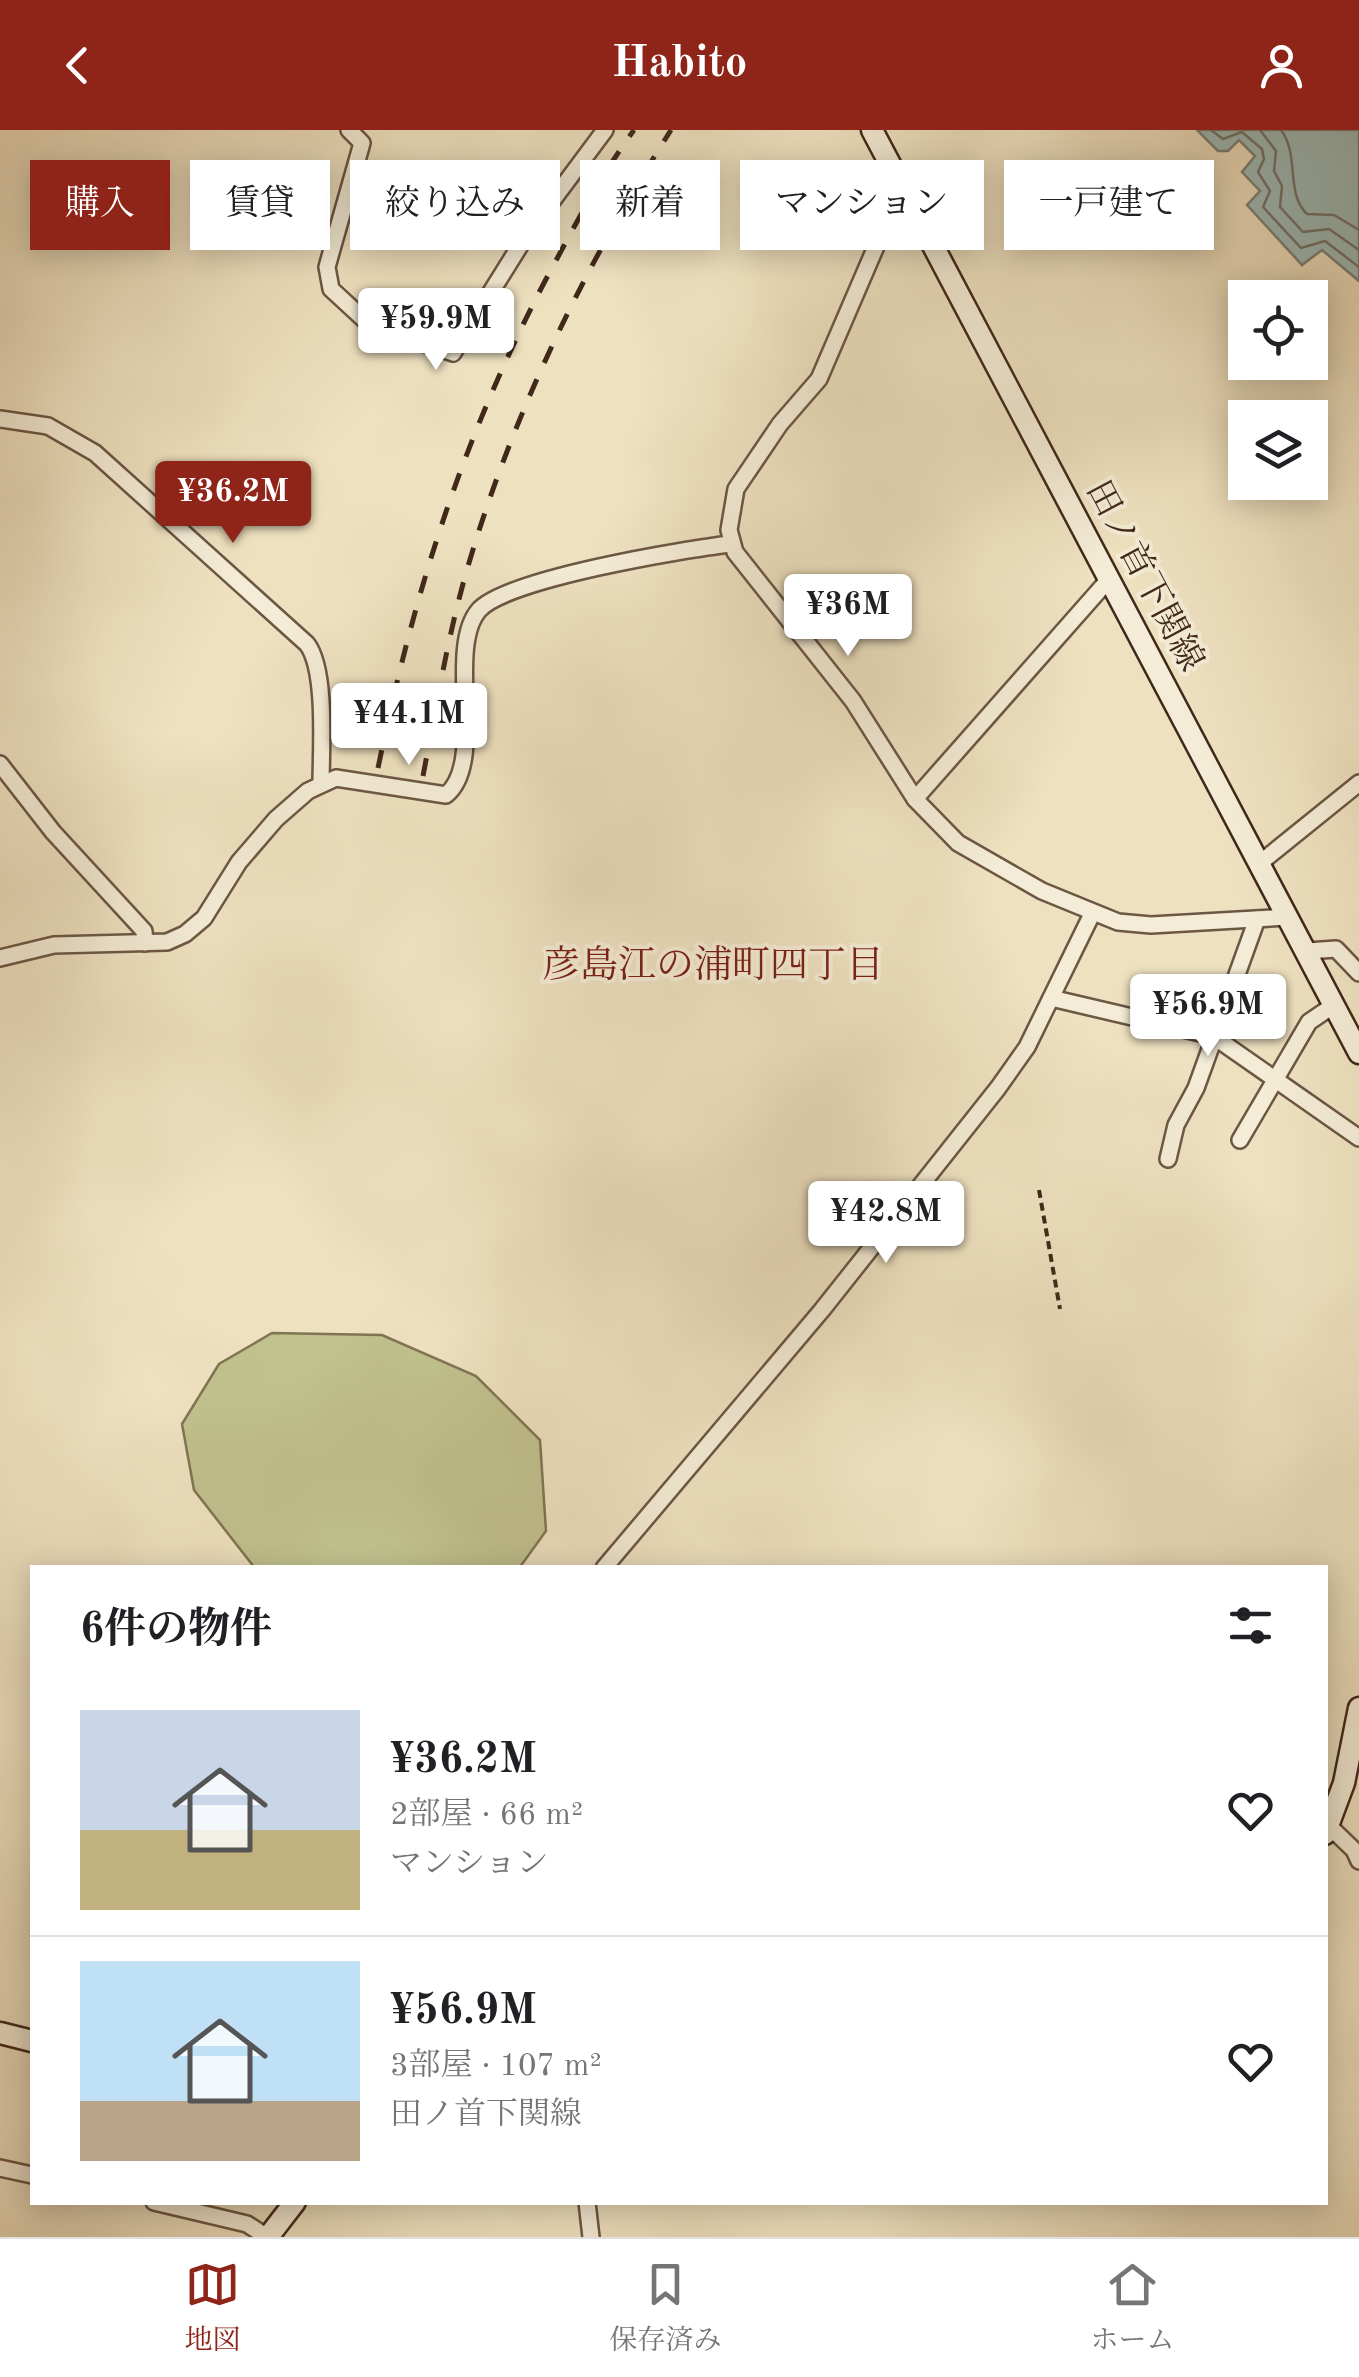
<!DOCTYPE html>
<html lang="ja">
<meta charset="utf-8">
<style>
body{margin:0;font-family:"Old Standard TT","Noto Serif JP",serif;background:#f6f6f6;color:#202124;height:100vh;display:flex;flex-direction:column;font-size:38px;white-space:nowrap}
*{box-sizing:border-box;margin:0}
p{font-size:32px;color:#757577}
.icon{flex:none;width:55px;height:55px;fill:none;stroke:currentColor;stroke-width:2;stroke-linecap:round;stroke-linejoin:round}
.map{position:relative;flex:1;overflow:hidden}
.details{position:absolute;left:30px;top:1435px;width:1298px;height:640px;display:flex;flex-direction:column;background:#fff;border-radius:0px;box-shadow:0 5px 25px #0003}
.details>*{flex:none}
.guide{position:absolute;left:30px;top:30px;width:1300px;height:90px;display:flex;gap:20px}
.buttons{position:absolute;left:1228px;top:150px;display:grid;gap:20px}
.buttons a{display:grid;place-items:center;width:100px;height:100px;border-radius:0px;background:#fff;box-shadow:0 5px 25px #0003;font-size:50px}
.price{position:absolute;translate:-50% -85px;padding:0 22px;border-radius:10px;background:#fff;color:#222;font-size:32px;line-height:65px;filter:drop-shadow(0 2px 5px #0008)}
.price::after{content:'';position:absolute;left:50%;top:60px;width:30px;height:22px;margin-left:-15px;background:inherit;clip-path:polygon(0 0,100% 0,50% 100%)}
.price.selected{background:#8f2418;color:#fff}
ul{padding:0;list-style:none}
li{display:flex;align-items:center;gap:30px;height:250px;padding:0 50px}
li+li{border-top:2px solid #e0e0e0}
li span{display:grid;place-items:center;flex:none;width:280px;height:200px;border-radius:0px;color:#555}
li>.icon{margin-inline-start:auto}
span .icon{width:120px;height:120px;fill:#fffc;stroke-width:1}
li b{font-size:42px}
h2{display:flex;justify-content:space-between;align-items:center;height:120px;padding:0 50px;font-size:42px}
.pill{padding:0 35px;border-radius:0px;background:#fff;box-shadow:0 5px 25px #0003;font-size:35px;line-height:90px}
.pill.selected{background:#8f2418;color:#fff}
header{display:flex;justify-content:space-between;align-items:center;height:130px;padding:0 50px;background:#8f2418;color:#fff;font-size:45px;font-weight:800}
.tabs{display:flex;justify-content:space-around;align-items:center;height:140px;border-top:2px solid #e0e0e0;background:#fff;font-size:28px;color:#757577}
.tabs a{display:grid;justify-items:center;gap:5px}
.tabs .selected{color:#8f2418}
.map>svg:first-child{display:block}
.green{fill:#c0c18d;stroke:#807454;stroke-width:2.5}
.water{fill:#9cbcba;stroke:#77817a;stroke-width:2.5}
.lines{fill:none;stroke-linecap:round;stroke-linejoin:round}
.shore{stroke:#6e726a;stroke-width:2.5}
.street-casing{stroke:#6c5644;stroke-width:20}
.secondary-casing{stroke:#40281a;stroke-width:25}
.path{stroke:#40281a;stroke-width:4;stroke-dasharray:8 5;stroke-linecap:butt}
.street{stroke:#f4ecd6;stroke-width:15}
.secondary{stroke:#f4ecd6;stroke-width:20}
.rail{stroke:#40281a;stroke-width:5;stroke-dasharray:18 18;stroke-linecap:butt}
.labels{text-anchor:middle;stroke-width:8;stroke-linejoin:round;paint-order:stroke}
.street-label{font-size:35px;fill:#40281a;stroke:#f4ecd6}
.neighbourhood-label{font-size:38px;fill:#7a1f14;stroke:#f4ecd6}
</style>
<header><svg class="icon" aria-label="back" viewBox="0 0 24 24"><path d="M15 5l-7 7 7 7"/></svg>Habito<svg class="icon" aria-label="person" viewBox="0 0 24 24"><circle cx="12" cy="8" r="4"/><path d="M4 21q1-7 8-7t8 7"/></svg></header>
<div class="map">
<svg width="1359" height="2107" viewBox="0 0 1359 2107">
<rect width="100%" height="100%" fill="#eee1c0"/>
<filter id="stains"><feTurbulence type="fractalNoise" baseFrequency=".002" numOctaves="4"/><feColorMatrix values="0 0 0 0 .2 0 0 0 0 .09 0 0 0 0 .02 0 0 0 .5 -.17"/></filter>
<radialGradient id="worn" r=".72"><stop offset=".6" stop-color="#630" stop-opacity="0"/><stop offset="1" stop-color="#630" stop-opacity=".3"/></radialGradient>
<path class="green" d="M272 1203 382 1205 476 1246 540 1310 546 1401 520 1437H254L194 1360 182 1294 219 1234Z"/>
<path class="water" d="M1197 0H1359V151L1322 120 1302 135 1247 75 1260 61 1242 42 1255 26 1239 10 1228 21H1218Z"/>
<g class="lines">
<g class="shore">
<path d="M1211 0 1223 9 1242 2 1262 19 1264 29 1258 42 1270 61 1263 77 1301 118 1325 111 1359 137"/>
<path d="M1260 0 1276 21 1274 41 1282 56 1280 77 1303 102 1329 99 1359 120"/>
<path d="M1281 0C1300 25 1285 63 1307 84L1334 85 1359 100"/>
</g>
<defs>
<g id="street">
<path d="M349 0 362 13 327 137 331 159 370 195 453 223 526 106 605 0"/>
<path d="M902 56 819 249 780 294 736 359 729 400 735 422 853 571 915 669 958 713 1042 761 1118 792 1151 795 1289 787"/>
<path d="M0 289 48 296 95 323 307 514C327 540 321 621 321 654"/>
<path d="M0 634 53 702 144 801 145 813"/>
<path d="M915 669 1110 448"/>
<path d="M1260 733 1359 653"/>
<path d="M1307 821 1336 819 1359 843"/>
<path d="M0 828 54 815 167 812 185 804 204 788 239 732 276 689 308 661 336 648 446 665C487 632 445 519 479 480 506 449 685 419 731 414"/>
<path d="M1051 868 1213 906 1359 1008"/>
<path d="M1240 1010 1309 892 1334 875"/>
<path d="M1168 1029 1176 995 1196 958 1257 789"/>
<path d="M604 1438 822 1180 998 958 1027 917 1092 784"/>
<path d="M1329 1696 1354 1720 1359 1731"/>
<path d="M0 2038 32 2045"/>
<path d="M154 2072 247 2094 267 2107"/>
<path d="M587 2072 591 2107"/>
</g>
<g id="secondary">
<path d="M872 0 1359 923"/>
<path d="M1325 1704 1344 1653 1359 1578"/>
<path d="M0 1903 32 1911"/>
<path d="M268 2107 295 2072"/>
</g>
</defs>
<use href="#street" class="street-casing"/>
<use href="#secondary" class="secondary-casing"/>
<path class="path" d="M1039 1060 1060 1179"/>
<use href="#street" class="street"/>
<use href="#secondary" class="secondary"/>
<g class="rail">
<path d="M378 638C414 462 462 310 545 151 573 99 599 48 634 0"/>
<path d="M423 646C436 578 447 510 466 443 511 287 584 137 671 0"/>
</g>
</g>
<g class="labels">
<g class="street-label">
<text transform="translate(1146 445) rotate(62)" y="12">田ノ首下関線</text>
</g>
<g class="neighbourhood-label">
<text x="713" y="847">彦島江の浦町四丁目</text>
</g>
</g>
<rect width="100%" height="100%" filter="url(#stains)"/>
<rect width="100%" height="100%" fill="url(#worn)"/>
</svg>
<div class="buttons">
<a><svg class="icon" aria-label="locate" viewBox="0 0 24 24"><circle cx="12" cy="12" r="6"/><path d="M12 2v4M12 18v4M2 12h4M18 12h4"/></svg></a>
<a><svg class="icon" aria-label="layers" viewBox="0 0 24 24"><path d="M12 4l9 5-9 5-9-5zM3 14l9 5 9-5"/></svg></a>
</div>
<b class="price" style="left:436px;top:243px">¥59.9M</b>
<b class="price selected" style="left:233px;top:416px">¥36.2M</b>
<b class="price" style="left:848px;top:529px">¥36M</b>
<b class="price" style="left:409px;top:638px">¥44.1M</b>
<b class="price" style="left:1208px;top:929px">¥56.9M</b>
<b class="price" style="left:886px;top:1136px">¥42.8M</b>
<div class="guide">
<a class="pill selected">購入</a>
<a class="pill">賃貸</a>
<a class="pill">絞り込み</a>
<a class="pill">新着</a>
<a class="pill">マンション</a>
<a class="pill">一戸建て</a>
</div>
<section class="details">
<h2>6件の物件<svg class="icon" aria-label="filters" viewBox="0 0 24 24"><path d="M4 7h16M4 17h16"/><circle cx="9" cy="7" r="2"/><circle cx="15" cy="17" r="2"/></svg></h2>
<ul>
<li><span style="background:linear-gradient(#c9d6e8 60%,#c2b280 0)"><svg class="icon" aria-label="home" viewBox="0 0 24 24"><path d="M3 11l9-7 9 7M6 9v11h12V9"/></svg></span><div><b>¥36.2M</b><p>2部屋 · 66 m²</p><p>マンション</p></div><svg class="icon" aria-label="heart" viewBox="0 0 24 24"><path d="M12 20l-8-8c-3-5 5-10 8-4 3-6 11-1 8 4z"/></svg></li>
<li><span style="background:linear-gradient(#bfe0f5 70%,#b9a48a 0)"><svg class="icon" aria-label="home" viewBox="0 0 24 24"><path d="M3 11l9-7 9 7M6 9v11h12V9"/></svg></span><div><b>¥56.9M</b><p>3部屋 · 107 m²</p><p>田ノ首下関線</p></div><svg class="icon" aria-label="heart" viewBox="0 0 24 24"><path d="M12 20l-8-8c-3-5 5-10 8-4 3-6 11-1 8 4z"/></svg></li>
</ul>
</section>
</div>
<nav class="tabs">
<a class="selected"><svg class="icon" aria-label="map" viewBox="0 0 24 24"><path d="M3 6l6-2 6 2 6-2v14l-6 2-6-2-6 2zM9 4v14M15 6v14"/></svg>地図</a>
<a><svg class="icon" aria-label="saved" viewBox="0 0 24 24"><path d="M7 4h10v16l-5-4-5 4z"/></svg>保存済み</a>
<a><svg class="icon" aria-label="home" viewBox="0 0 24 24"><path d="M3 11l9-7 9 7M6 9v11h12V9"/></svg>ホーム</a>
</nav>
